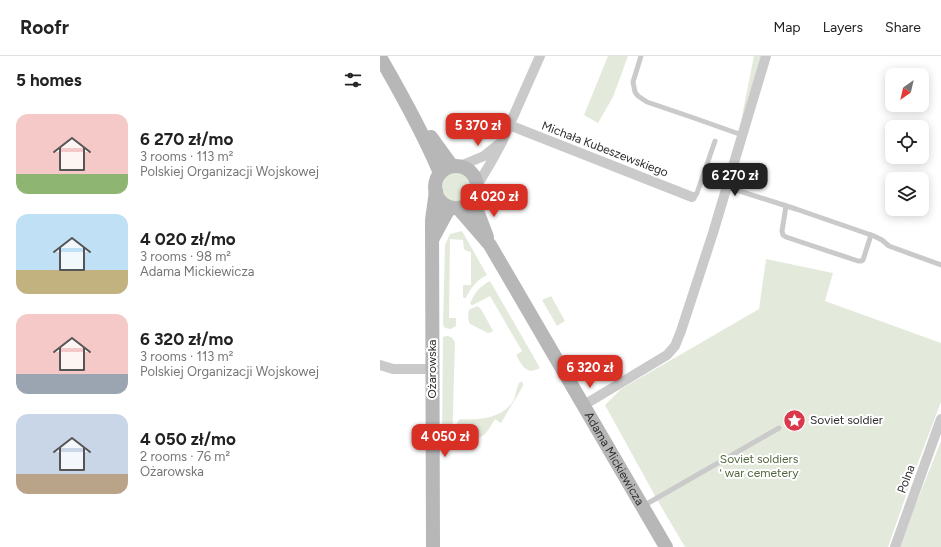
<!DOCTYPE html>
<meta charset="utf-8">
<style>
body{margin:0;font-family:Figtree,sans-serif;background:#f2f2f2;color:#222;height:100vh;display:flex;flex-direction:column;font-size:15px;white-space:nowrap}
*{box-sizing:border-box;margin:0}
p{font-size:13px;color:#767676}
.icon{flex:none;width:22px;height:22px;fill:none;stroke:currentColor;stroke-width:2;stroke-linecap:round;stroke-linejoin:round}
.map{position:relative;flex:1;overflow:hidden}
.drawer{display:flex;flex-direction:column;background:#fff;width:380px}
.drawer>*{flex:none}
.needle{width:26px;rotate:214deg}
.buttons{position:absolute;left:505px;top:12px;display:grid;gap:8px}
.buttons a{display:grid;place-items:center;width:44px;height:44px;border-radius:8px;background:#fff;box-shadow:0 2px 10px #0003;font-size:20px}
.price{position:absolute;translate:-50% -34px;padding:0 9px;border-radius:8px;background:#d93025;color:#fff;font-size:13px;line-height:26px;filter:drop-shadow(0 1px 2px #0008)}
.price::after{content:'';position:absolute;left:50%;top:24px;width:12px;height:9px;margin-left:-6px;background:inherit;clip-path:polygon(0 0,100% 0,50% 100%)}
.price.selected{background:#222;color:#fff}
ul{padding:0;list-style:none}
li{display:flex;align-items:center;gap:12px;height:100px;padding:0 16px}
li span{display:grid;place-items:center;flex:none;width:112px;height:80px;border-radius:12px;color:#555}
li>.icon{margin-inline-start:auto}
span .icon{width:48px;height:48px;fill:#fffc;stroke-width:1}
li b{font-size:17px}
h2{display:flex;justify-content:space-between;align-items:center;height:48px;padding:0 16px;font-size:17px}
header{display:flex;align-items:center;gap:24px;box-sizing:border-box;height:56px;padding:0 20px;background:#fff;border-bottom:1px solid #e0e0e0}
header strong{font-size:19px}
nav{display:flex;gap:22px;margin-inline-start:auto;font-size:14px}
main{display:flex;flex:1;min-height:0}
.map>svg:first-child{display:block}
.green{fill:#e4eadb}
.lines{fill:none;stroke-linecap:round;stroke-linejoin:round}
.lane{stroke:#cacaca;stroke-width:5}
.street{stroke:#cacaca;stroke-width:10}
.secondary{stroke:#b7b7b7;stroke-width:14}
.labels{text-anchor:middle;stroke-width:4;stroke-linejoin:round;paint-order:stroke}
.street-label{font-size:12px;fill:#2d2d2d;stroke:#fff}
.poi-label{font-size:12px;fill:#2d2d2d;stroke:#fff;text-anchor:start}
.park-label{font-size:12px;fill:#52663d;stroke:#fff}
</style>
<header>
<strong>Roofr</strong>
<nav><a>Map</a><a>Layers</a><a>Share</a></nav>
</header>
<main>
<section class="drawer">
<h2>5 homes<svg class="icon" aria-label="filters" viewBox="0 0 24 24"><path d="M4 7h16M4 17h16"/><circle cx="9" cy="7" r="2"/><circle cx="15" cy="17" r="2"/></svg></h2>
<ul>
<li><span style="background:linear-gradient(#f6c9c9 75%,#8fb573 0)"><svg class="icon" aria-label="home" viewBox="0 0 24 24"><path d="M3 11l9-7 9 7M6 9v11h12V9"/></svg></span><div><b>6 270 zł/mo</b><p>3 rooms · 113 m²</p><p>Polskiej Organizacji Wojskowej</p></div></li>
<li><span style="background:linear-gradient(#bfe0f5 70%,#c2b280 0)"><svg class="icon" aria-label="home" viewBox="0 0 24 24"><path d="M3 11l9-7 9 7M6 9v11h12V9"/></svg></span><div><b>4 020 zł/mo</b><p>3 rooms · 98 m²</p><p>Adama Mickiewicza</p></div></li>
<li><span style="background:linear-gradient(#f6c9c9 75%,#9aa5b1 0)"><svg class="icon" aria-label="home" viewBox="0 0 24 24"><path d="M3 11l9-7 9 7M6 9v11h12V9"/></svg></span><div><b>6 320 zł/mo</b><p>3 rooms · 113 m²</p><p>Polskiej Organizacji Wojskowej</p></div></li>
<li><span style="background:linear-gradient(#c9d6e8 75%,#b9a48a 0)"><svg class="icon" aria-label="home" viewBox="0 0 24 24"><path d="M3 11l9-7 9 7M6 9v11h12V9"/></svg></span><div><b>4 050 zł/mo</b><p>2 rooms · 76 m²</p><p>Ożarowska</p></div></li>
</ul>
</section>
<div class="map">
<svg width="561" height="491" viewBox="0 0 561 491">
<rect width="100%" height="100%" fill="#fff"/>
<g class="green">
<path d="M228 0H248L233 41 218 67 204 59Z"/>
<path d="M374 0H382L360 70Z"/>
<circle cx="75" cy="130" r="16"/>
<path d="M82 175 107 219C97 224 90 232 86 242H84L83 241V229H91V196L87 195 84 193 83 184 70 183 69 262H76V270L71 273 65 272 63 269 65 189 70 178Z"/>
<path d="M386 203 453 217 445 245 561 287V346L533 420 508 491H305L279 447 225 349 241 333 379 253Z"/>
<path d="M110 225 160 312C146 320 142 309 136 299L142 295 110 240 93 249H92L90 248C94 237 100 230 110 225Z"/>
<path d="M171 240 185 265 177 270 162 244Z"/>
<path d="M96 250 99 251 101 253 112 273 113 275 112 276 108 277 90 268C88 264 87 256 90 253 91 253 96 251 96 250Z"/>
<path d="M66 280C71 280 73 282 75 287L72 389H66L62 387 63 281Z"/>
<path d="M140 326H143V330L121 367 115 363C102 385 103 382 79 382V389H76L77 367 78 365 80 363C97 364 120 363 132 347 136 341 136 333 139 327Z"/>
<path d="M561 385V491H520L533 455Z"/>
</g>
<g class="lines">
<g class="lane">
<path d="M261 0 253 26 255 36 258 40 267 46 314 62 362 79"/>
<path d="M347 131 416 153 494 180 502 184 509 190 561 209"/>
<path d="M312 141 315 140 317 137 335 85"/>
<path d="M406 150 402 175 403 179 406 181 478 205H481L483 204 491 179"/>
<path d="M263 450 399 372"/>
</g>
<g class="street">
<path d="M129 69 312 141"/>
<path d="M80 110 104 100 119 88"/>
<path d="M98 128 110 108 122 86 160 0"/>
<path d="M0 309 13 313H52"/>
<path d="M204 349 287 299 295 290 301 275 333 177 386 0"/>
<path d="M515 491 561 363"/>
</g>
<g class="secondary">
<path d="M0 1C22 39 43 77 60 117"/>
<path d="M51 81 72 110"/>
<circle cx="76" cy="131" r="21"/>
<path d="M93 144 107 181"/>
<path id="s1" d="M78 152 110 189 286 491"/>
<path d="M53 182 67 156 71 152"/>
<path d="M53 491 52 164 56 135"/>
</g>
</g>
<defs>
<symbol id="sight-disc" viewBox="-11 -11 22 22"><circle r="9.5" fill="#db384b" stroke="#fff"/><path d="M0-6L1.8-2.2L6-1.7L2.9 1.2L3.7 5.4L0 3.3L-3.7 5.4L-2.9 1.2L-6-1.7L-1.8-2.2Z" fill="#fff"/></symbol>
</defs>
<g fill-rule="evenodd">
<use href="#sight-disc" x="402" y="352" width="25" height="25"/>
</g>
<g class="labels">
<g class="street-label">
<text transform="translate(225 93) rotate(21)" y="4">Michała Kubeszewskiego</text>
<text transform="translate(52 313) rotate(-90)" y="4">Ożarowska</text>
<text dy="4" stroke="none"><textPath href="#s1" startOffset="296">Adama Mickiewicza</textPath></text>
<text transform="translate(526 423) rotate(-70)" y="4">Polna</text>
</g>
<g class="poi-label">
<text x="430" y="368">Soviet soldier</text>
</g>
<g class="park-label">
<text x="379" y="407">Soviet soldiers<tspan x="379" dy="14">' war cemetery</tspan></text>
</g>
</g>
</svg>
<div class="buttons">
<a><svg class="needle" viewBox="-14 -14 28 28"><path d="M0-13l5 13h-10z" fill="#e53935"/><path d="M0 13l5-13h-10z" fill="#767676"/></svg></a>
<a><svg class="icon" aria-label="locate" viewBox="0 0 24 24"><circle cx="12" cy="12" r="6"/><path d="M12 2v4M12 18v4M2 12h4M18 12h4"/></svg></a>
<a><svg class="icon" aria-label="layers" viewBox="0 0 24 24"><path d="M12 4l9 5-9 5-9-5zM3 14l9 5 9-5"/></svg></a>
</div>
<b class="price" style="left:98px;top:91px">5 370 zł</b>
<b class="price selected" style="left:355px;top:141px">6 270 zł</b>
<b class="price" style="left:114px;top:162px">4 020 zł</b>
<b class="price" style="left:210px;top:333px">6 320 zł</b>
<b class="price" style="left:65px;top:402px">4 050 zł</b>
</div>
</main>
